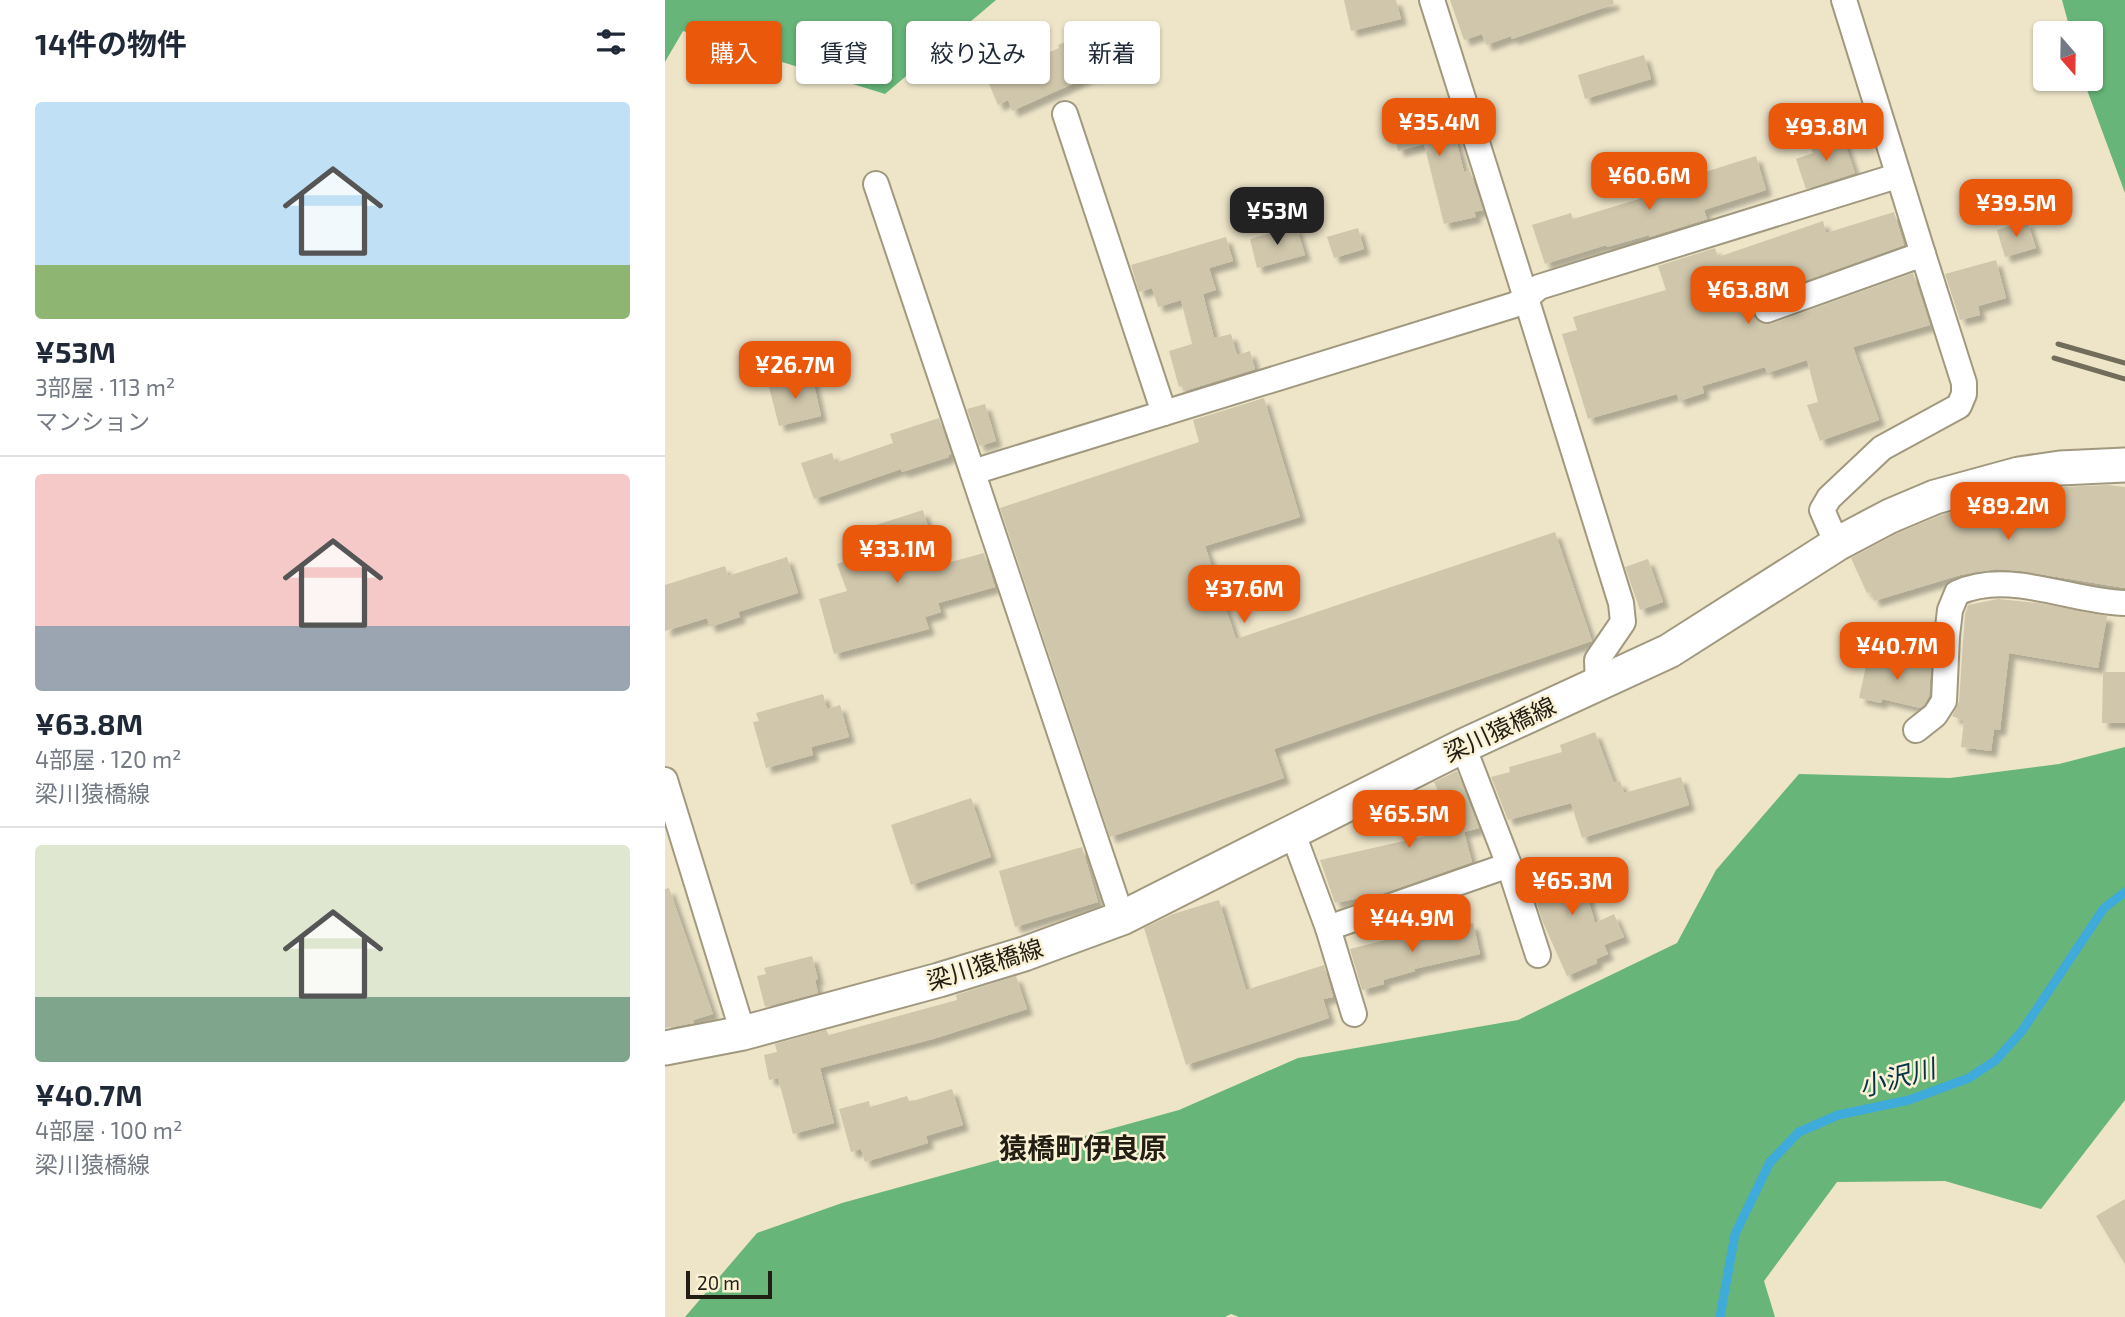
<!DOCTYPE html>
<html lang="ja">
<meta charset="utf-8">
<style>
body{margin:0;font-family:"Exo 2","Noto Sans JP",sans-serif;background:#f6f6f7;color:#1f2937;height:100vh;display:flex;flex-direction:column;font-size:26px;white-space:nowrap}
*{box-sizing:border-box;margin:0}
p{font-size:23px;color:#747a83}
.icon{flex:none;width:38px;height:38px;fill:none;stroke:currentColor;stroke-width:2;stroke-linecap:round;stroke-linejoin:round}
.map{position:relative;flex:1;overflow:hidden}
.side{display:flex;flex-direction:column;background:#fff;width:665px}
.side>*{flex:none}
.guide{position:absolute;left:21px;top:21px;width:665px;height:63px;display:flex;gap:14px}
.needle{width:46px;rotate:160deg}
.tools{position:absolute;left:1368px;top:21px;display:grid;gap:14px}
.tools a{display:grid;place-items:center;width:70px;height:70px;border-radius:7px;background:#fff;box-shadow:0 2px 5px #0004;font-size:35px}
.scale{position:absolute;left:21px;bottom:18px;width:86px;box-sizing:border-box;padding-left:7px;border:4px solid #221e14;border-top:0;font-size:19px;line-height:24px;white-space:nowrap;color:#221e14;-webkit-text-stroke:5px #fbf2d6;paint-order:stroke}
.price{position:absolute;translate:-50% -60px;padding:0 16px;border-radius:14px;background:#ea580c;color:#fff;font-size:23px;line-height:46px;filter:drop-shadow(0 2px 4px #0008)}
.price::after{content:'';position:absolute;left:50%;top:42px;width:21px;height:16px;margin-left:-10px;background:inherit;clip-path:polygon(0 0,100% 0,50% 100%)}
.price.active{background:#222;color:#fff}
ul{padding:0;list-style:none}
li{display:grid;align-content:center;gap:14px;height:371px;padding:0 35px}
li+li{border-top:2px solid #e0e1e3}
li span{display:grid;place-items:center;height:217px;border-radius:7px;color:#555}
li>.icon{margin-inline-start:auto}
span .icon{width:126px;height:126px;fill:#fffc;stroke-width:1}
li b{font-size:30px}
h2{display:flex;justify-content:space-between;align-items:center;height:84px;padding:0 35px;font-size:30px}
.chip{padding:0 24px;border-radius:7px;background:#fff;box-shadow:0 2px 5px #0004;font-size:24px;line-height:63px}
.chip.active{background:#ea580c;color:#fff}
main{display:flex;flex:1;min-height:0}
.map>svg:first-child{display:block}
.forest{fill:#67b578}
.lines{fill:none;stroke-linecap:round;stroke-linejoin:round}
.stream{stroke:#3fabda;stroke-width:9}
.building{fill:#cfc6ab;filter:url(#shadow)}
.street-casing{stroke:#a1997f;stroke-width:28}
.secondary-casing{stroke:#a1997f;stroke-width:37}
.street{stroke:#fff;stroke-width:24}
.secondary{stroke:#fff;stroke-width:33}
.rail{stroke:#726c5b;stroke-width:5}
.labels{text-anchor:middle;stroke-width:5;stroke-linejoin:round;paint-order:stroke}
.street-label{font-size:24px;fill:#221e14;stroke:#fbf2d6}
.water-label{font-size:26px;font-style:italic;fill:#023347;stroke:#fbf2d6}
.quarter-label{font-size:28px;font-weight:bold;fill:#221e14;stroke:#fbf2d6}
</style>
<main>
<section class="side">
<h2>14件の物件<svg class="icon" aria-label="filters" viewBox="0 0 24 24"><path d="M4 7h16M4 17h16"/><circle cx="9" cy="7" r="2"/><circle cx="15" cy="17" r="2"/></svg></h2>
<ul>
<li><span style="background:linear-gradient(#bfe0f5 75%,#8fb573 0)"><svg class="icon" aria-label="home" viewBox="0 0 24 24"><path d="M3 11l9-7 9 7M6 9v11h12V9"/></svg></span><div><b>¥53M</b><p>3部屋 · 113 m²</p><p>マンション</p></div></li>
<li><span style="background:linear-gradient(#f6c9c9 70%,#9aa5b1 0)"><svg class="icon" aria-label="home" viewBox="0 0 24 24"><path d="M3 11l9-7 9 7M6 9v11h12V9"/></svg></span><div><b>¥63.8M</b><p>4部屋 · 120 m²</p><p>梁川猿橋線</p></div></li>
<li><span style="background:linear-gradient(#dfe7d0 70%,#7fa58c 0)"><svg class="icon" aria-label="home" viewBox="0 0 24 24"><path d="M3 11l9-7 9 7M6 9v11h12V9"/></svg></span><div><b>¥40.7M</b><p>4部屋 · 100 m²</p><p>梁川猿橋線</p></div></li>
</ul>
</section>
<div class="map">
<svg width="1460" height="1317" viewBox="0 0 1460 1317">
<defs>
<filter id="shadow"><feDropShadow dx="6" dy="6" stdDeviation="2" flood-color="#0004"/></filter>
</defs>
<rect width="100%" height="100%" fill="#eee5c9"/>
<g class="forest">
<path d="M0 0H331L220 94 18 31 0 62Z"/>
<path d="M1397 0H1460V193L1418 79H1426V33H1406Z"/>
<path d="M1460 747V1100L1376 1209 1280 1181 1172 1182 1099 1281 1110 1317H574L566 1314 560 1317H20L92 1233 177 1203 514 1110 633 1058 853 1020 1012 943 1051 870 1134 774 1285 778 1394 764Z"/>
</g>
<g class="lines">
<path class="stream" d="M1055 1317 1070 1234 1105 1162 1134 1132 1173 1115 1244 1100 1304 1078 1331 1060 1357 1031 1439 908 1460 892"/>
</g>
<g class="building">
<path d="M679 0H731L736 19 686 31Z"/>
<path d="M785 0H948L949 4 847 39 846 36 821 45 817 34 799 40Z"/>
<path d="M440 25 456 62 347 111 343 100 333 105 322 79 394 48 393 45Z"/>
<path d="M979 55 986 79 920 99 913 75Z"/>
<path d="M765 102 766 109 782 104 799 172 805 171 818 210 809 212 811 217 779 224 759 144 733 151 724 113Z"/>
<path d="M1177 135 1190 173 1141 189 1131 159 1148 153 1145 146Z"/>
<path d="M1091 156 1101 190 1039 210 1042 219 984 237V235L942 247 941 245 880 264 867 225 906 213 908 219 974 199 973 196 1039 177 1037 173Z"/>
<path d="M1229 212 1239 245 1097 296 1090 301 1087 308 1088 316 1093 322 1106 324 1248 273 1265 325 1188 347 1214 420 1155 441 1142 405 1153 402 1142 360 1102 373 1100 367 1037 386 1039 393 1014 401 1012 394 923 419 897 334 912 330 908 317 1001 290 993 266 1050 248 1053 257 1158 221 1161 233Z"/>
<path d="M1362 221 1371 248 1340 257 1332 230Z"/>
<path d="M631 226 640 255 592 268 585 239Z"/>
<path d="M693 228 699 249 669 258 662 237Z"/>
<path d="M561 237 568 261 544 268 551 290 538 294 549 338 566 334 572 355 585 351 590 369 519 391 517 386 514 387 504 351 527 344 516 300 493 307 487 288 474 292 466 265Z"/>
<path d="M1331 260 1341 298 1313 306 1315 315 1295 320 1280 274Z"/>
<path d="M147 376 156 416 114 426 104 387Z"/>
<path d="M599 398 635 517 540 546 571 639 890 532 927 641 609 749 619 778 445 837 335 508 534 442 528 420Z"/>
<path d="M320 404 331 441 314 446 302 409Z"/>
<path d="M274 418 286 454 283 455 284 457 237 472 236 469 149 499 136 463 167 453 170 463 228 443 225 434Z"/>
<path d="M1442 485 1460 487V588L1356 571 1331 569 1295 575 1209 601 1206 592 1202 593 1186 558 1233 533 1276 515 1358 493 1397 487Z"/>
<path d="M258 510 275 565 319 553 330 587 273 603 276 612 260 617 264 629 169 654 154 599 182 591 172 564 200 554 192 531Z"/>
<path d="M122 557 133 593 73 612 75 617 45 627 42 618 0 631V585L60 566 63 576Z"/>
<path d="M983 559 998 602 975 610 960 567Z"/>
<path d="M1333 599 1373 603 1442 616 1433 668 1344 653 1335 730 1329 729 1326 751 1296 747 1299 721 1287 716 1294 702 1300 614 1303 605Z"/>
<path d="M1203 657 1233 664 1234 658 1266 665 1264 696 1259 705 1255 708 1217 699 1216 703 1194 698Z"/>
<path d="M1438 672H1460V723H1437Z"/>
<path d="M158 694 162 709 175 705 184 737 146 747 148 755 101 768 88 722 94 721 91 713Z"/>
<path d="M930 732 949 783 955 781 959 793 1016 777 1024 805 917 838 906 803 843 820 826 777 845 772 844 767 897 752 895 745Z"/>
<path d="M792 771 814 828 799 832 807 862 719 893 670 903 655 860 774 833 756 800 773 791 769 782Z"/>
<path d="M306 798 326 857 246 885 226 825Z"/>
<path d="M417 847 433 902 350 927 334 871Z"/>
<path d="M912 860 930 923 949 914 959 937 939 945 943 954 931 959 932 963 902 976 877 920 863 874Z"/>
<path d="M4 888 48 1014 28 1020 29 1023 0 1028V889Z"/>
<path d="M554 900 581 990 659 965 668 997 658 999 664 1018 521 1065 479 928 508 914Z"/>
<path d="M808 923 815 954 749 969 750 971 718 980 719 984 697 990 685 949 736 936 738 941Z"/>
<path d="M147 956 153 979 150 980 153 993 100 1007 92 976 101 974 99 968Z"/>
<path d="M351 976 362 1009 268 1039 155 1068 169 1123 128 1134 113 1078 104 1080 99 1055 112 1052 110 1044 161 1030 164 1035 292 1000 291 995Z"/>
<path d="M287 1089 298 1125 261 1136 263 1143 200 1162 196 1149 186 1152 174 1109 204 1101 205 1107 242 1096 244 1101 251 1100Z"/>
<path d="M1460 1199V1264L1431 1216Z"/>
</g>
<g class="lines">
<defs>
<g id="street">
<path d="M767 0 861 298 874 287 1232 176"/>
<path d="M400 114 499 413"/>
<path d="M211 184 457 918"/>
<path d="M1102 310 1258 254 1179 0"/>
<path d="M308 472 849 305 861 298 956 603 958 622 932 660 933 686"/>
<path d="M1172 544 1157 510 1164 498 1217 448 1294 406 1299 394V383L1258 254"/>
<path d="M1251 730 1270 715 1279 701 1282 636 1285 610 1292 593C1344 569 1406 602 1460 603"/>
<path d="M798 746 844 865 873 955"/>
<path d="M0 780 78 1033"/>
<path d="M627 831 663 928 689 1014"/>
<path d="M663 928 844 865"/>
</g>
<path id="secondary" d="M0 1048 78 1033 274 980 359 954 457 918 798 746 1004 651 1172 544 1225 516 1270 497 1354 474 1395 468 1460 465"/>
</defs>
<use href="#street" class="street-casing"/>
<use href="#secondary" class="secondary-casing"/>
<use href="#street" class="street"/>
<use href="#secondary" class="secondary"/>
<g class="rail">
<path d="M1393 344 1460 363"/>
<path d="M1389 358 1460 379"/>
</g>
</g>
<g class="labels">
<g class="street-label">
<text transform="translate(835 730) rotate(-25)" y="8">梁川猿橋線</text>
<text transform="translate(320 965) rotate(-17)" y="8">梁川猿橋線</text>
</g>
<g class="water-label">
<text transform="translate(1232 1078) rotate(-15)" y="9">小沢川</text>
</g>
<g class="quarter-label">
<text x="418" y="1158">猿橋町伊良原</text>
</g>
</g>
</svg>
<div class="tools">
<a><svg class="needle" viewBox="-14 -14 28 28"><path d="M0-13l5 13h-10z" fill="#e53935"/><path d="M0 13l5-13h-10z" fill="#747a83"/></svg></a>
</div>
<div class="scale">20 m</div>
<b class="price" style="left:774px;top:158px">¥35.4M</b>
<b class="price" style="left:1161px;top:163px">¥93.8M</b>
<b class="price" style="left:984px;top:212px">¥60.6M</b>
<b class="price" style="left:1351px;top:239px">¥39.5M</b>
<b class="price active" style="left:612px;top:247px">¥53M</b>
<b class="price" style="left:1083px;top:326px">¥63.8M</b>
<b class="price" style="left:130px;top:401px">¥26.7M</b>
<b class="price" style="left:1343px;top:542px">¥89.2M</b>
<b class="price" style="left:232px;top:585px">¥33.1M</b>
<b class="price" style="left:579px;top:625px">¥37.6M</b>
<b class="price" style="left:1232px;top:682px">¥40.7M</b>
<b class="price" style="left:744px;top:850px">¥65.5M</b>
<b class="price" style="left:907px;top:917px">¥65.3M</b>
<b class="price" style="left:747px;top:954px">¥44.9M</b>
<div class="guide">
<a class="chip active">購入</a>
<a class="chip">賃貸</a>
<a class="chip">絞り込み</a>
<a class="chip">新着</a>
</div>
</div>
</main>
